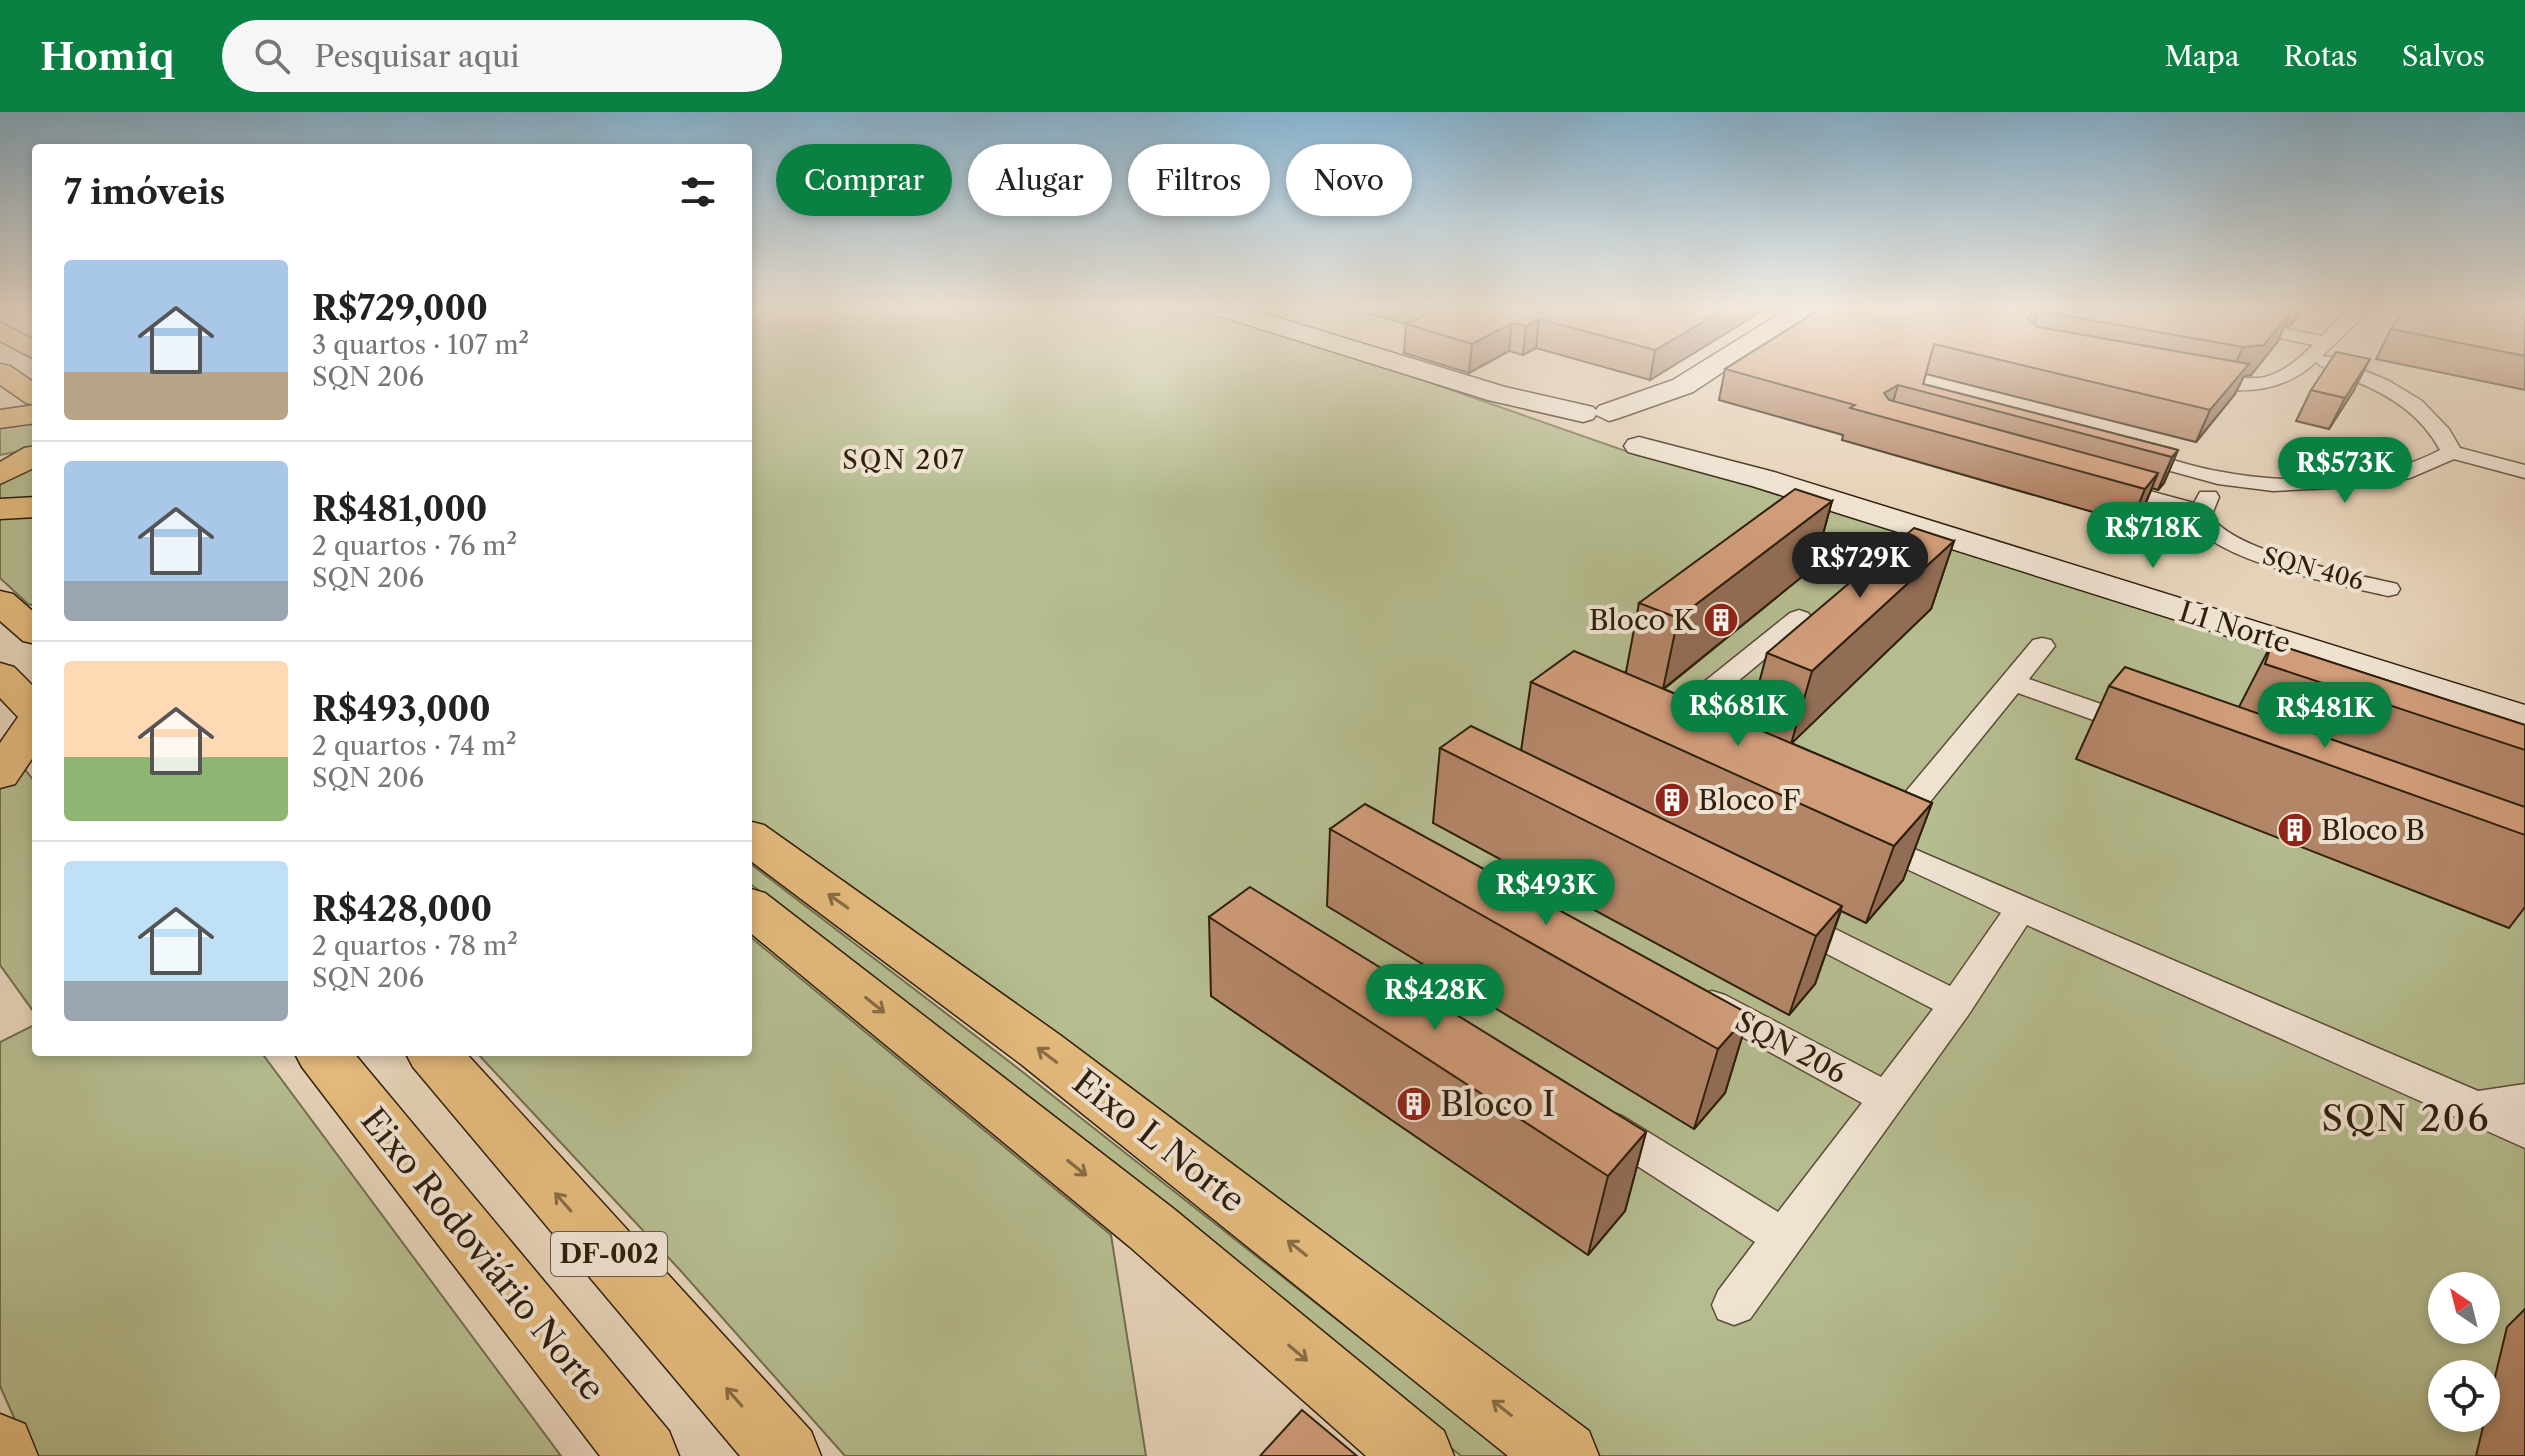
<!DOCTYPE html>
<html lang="pt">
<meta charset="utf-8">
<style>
body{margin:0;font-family:"Libre Caslon Text",serif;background:#f6f6f6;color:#222;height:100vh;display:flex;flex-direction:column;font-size:30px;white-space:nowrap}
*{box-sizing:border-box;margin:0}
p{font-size:26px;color:#767676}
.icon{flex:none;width:44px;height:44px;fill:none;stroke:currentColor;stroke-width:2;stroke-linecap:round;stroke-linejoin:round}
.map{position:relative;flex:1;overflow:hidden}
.sheet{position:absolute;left:32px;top:32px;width:720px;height:912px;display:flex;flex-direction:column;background:#fff;border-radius:8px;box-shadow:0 4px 12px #0003}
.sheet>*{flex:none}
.hud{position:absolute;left:776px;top:32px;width:760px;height:72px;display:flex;gap:16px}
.needle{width:52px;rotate:325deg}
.controls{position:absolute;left:2428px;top:1160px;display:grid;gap:16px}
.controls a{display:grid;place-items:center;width:72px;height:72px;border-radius:50%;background:#fff;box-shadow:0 4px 12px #0003;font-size:40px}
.price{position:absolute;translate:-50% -68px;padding:0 18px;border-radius:28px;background:#0b8043;color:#fff;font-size:26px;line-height:52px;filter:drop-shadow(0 2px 4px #0008)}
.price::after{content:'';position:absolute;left:50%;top:48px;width:24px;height:18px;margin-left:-12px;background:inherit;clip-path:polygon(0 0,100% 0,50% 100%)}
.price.current{background:#222;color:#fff}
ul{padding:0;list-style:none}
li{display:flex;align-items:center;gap:24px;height:200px;padding:0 32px}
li+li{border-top:2px solid #e0e0e0}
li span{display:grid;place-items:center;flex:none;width:224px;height:160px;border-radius:8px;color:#555}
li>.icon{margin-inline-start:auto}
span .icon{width:96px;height:96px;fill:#fffc;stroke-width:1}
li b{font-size:34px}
h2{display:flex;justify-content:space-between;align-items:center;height:96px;padding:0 32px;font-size:34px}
.tag{padding:0 28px;border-radius:36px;background:#fff;box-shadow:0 4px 12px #0003;font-size:28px;line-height:72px}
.tag.current{background:#0b8043;color:#fff}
header{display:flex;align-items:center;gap:48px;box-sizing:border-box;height:112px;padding:0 40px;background:#0b8043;color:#fff}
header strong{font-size:38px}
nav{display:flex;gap:44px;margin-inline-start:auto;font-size:28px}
.search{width:560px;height:72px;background:#f6f6f6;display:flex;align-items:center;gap:20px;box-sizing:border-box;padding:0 28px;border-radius:44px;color:#767676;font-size:30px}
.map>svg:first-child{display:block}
.green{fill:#b5bc8f;stroke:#726e4e;stroke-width:2;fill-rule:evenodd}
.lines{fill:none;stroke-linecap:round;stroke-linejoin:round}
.street-casing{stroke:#5c4c37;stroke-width:3}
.secondary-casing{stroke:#2e1f0c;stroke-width:3}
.primary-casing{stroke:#2e1f0c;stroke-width:3}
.highway-casing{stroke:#2e1f0c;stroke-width:3}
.street{fill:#efe2d1;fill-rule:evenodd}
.secondary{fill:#efe2d1;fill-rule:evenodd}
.primary{fill:#e3b97c;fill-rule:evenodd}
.highway{fill:#e3b97c;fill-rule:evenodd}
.wall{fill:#b38668;stroke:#2e1f0c;stroke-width:2}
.shaded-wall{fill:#926d55;stroke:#2e1f0c;stroke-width:2}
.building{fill:#d09c79;stroke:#2e1f0c;stroke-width:2}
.oneway{stroke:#886c44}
.labels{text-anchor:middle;stroke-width:8;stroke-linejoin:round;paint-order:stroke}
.far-street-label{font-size:24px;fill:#2e1f0c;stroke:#efe2d1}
.far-neighbourhood-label{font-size:26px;letter-spacing:2px;fill:#2e1f0c;stroke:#efe2d1}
.shield{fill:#efe2d1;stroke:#685a47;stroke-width:2}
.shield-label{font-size:26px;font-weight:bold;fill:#2e1f0c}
.poi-label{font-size:28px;fill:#2e1f0c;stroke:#efe2d1;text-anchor:start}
.street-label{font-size:28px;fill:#2e1f0c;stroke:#efe2d1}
.near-poi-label{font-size:34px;fill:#2e1f0c;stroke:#efe2d1;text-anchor:start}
.near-street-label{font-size:34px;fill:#2e1f0c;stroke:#efe2d1}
.near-neighbourhood-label{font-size:36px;letter-spacing:2px;fill:#2e1f0c;stroke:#efe2d1}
</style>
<header>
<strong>Homiq</strong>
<div class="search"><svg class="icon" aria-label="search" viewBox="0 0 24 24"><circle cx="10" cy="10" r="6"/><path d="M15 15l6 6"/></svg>Pesquisar aqui</div>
<nav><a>Mapa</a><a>Rotas</a><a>Salvos</a></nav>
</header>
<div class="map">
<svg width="2525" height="1344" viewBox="0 0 2525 1344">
<rect width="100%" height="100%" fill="#e6d2b8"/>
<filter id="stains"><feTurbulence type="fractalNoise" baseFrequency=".0025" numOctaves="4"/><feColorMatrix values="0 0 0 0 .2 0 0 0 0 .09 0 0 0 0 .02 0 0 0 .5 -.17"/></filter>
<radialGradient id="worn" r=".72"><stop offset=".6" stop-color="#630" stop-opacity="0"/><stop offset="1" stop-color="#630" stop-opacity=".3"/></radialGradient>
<g class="green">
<path d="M748 196H1192L1400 260 1634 342 1783 380 2525 612V1344H1585L748 711ZM2442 1174H2486V1218H2442ZM2442 1262H2486V1306H2442Z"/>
<path d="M36 308V336L0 343V310Z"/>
<path d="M36 352V390L0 391V367Z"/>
<path d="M36 398V494L28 492 0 466V400Z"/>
<path d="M21 653 36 671V903L0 853V675Z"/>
<path d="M748 750 1015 954 1510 1344H1461L1003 968 748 770Z"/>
<path d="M748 823 1111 1123 1146 1344H845L680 1158 476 940H748Z"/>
<path d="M36 912V940H261L561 1344H31L0 1274V930Z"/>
</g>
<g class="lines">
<defs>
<g id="street">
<path d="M2155 196H2188L2322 224 2348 196H2366L2363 205 2322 244 2332 245 2389 269 2422 289 2449 317 2460 336 2525 353V366L2454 347 2410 366 2371 374 2273 379 2218 372 2127 347 2123 343 2127 339 2134 337C2162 344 2189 354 2217 359 2288 373 2376 372 2440 338 2421 303 2391 284 2355 269 2343 263 2326 259 2316 250 2282 282 2237 283 2193 272L2191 268C2201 257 2246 270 2265 265 2285 260 2299 246 2313 233L2163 201Z"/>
<path d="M2109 368 2194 391 2200 380H2216L2219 385 2211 405C2242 443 2348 460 2397 472L2400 477 2397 482 2388 484C2341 473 2207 449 2188 404L2101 380 2098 375Z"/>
<path d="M1799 498 1808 501 1812 506 1808 511 1690 609 1680 624 1670 627 1660 624 1656 618 1669 598 1790 501Z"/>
<path d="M2042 526 2051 528 2055 534 2029 567 2144 607 2148 613 2144 619 2134 622 2124 619 2018 581 1904 722 1893 725 1882 722 1877 715 1882 708 2033 528Z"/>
<path d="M1877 721 2478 979 2525 972V1036L2027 813 1969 902 1750 1207 1734 1213 1718 1207 1712 1193 1718 1179 1755 1130 1594 1026 1588 1015 1594 1004 1608 999 1622 1004 1778 1100 1862 991 1699 901 1694 892 1699 883 1712 879 1725 883 1881 965 1933 897 1781 818 1776 810 1781 802 1793 798 1805 802 1950 874 2001 801 1866 738 1861 731 1866 724Z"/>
</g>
<g id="secondary">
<path d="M1207 196H1246L1505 275 1593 295 1596 298 1599 294 1673 268 1789 196H1819L1693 280 1619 306 1609 309 1596 303 1593 307 1583 310 1488 288 1210 201Z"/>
<path d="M1639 325 1774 360 2525 593V618L1752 374 1628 340 1624 334 1628 328Z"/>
</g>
<g id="primary">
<path d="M0 210 36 229V248L0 229Z"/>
<path d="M0 252 10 254 36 272V311L0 316V298L35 293 26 291 0 273Z"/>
<path d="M36 334V355L0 372V350L24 336Z"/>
<path d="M36 385V405L0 407V387Z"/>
<path d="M748 709 764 713 1060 923 1589 1319 1599 1344H1508L1022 953 748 747Z"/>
<path d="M748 776 765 781 1174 1097 1444 1319 1454 1344H1366L1130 1135 748 819Z"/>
<path d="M0 1302 25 1312 38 1344H0Z"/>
</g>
<g id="highway">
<path d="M0 479 13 482 36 502V532L23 529 0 509Z"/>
<path d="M0 551 14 555 36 577V641L15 672 0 676V631L18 605 0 586Z"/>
<path d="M294 940H353L669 1319 679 1344H600L302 955Z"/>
<path d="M405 940H465L811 1319 821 1344H740L413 955Z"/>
</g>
</defs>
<use href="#street" class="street-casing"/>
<use href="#secondary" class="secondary-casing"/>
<use href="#primary" class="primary-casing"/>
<use href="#highway" class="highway-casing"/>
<use href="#street" class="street"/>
<use href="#secondary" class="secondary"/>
<use href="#primary" class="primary"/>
<use href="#highway" class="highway"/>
</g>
<g class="wall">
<path d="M1334 196H1767L1650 268 1536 236 1523 243 1509 239 1469 261 1404 241 1406 212 1351 197 1345 199Z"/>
<path d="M1822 196H2305L2290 214 2285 213 2278 229 2251 263 2244 264 2235 282 2196 330 1926 262 1923 272 2178 338 2164 371 2158 378 2152 376 2144 395 2131 411 1842 328 1843 323 1719 288 1725 257Z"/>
<path d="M2525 196V278L2376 247 2391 217Z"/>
<path d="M2311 278H2354L2329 317 2296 309Z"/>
<path d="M1832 389 1814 455 1664 577 1748 613 1767 541 1954 429 1931 497 1791 631 1932 691 1903 768 1866 811 1841 799 1815 872 1789 903 1433 711 1440 636 1521 639 1531 570 1626 560 1639 491Z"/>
<path d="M2272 531 2525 613V795L2509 816 2076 647 2109 574 2239 595Z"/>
<path d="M1330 717 1749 902 1725 981 1694 1017 1327 794Z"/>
<path d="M1209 805 1646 1020 1625 1099 1588 1143 1211 884Z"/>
<path d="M2525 1197V1344H2476L2507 1215Z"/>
</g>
<g class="shaded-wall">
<path d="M1727 196H1767L1650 268 1655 238Z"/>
<path d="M2298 196H2305L2290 214Z"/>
<path d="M2039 199 2030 228 2027 206Z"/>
<path d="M2291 200 2278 229 2251 263 2244 264 2235 282 2196 330 2210 298 2230 265 2243 235Z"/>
<path d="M1539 207 1536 236 1523 243 1526 214Z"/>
<path d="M1512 211 1509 239 1469 261 1472 232Z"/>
<path d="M2370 247 2354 278 2329 317 2345 286Z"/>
<path d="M1898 273 1889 304 1884 281Z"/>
<path d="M2178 338 2164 371 2158 378 2172 345Z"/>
<path d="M2158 361 2144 395 2131 411 2145 377Z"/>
<path d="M1832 389 1814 455 1663 577 1678 506Z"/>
<path d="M1954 429 1931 497 1791 632 1812 559Z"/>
<path d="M1932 691 1903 768 1866 811 1894 734Z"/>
<path d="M1842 794 1815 872 1789 903 1816 824Z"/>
<path d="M1749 902 1725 981 1694 1017 1718 937Z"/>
<path d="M1646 1020 1625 1099 1588 1143 1608 1064Z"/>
</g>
<g class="building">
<path d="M1439 196H1522L1542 201 1551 196H1727L1655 238 1539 207 1526 214 1512 211 1472 232 1406 212Z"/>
<path d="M1822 196H2274L2291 200 2264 233 2243 235 2039 199 2027 206 2038 215 2249 252 2210 298 1934 232 1923 272 2178 338 2172 345 1898 273 1884 281 1889 288 2158 361 2145 377 1850 296 1855 293 1725 257Z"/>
<path d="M2405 196H2525V244L2391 217Z"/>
<path d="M2336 240 2370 247 2345 286 2311 278Z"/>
<path d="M1795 377 1832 389 1678 506 1639 491Z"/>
<path d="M1914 416 1954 429 1812 559 1767 541Z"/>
<path d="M2272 531 2525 613V638L2265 552Z"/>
<path d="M1574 539 1932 691 1894 734 1531 570Z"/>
<path d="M2125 555 2525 695V723L2109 574Z"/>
<path d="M1471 614 1842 794 1816 824 1440 636Z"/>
<path d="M1365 692 1749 902 1718 937 1330 717Z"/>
<path d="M1250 775 1646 1020 1608 1064 1209 805Z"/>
<path d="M1302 1298 1357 1344H1260Z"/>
</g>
<defs><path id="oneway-shaft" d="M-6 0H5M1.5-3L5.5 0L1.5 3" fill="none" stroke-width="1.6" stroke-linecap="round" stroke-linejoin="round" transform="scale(2)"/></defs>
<g class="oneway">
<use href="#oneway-shaft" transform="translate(838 789) rotate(-145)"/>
<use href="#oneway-shaft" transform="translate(875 893) rotate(39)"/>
<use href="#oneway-shaft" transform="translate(1047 943) rotate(-143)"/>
<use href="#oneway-shaft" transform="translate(1077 1056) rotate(39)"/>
<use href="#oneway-shaft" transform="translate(563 1090) rotate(-131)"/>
<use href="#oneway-shaft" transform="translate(1297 1136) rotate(-142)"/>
<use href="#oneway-shaft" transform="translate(1298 1241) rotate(40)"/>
<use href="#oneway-shaft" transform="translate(734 1285) rotate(-131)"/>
<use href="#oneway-shaft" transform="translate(1502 1296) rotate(-142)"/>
</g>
<linearGradient id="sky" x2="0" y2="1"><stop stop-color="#87b5d3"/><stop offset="0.51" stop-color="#f4ebdf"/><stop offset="1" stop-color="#f4ebdf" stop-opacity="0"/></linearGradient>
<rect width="2525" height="384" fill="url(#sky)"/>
<defs>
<symbol id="building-disc" viewBox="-11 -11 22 22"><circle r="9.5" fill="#8f2418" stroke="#efe2d1"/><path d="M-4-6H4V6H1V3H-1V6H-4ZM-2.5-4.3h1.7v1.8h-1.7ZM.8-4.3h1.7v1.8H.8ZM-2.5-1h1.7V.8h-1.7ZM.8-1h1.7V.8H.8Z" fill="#fff"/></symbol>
</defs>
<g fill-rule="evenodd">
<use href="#building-disc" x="1701" y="488" width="40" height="40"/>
<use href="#building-disc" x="1652" y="668" width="40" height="40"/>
<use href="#building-disc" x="2275" y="698" width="40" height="40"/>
<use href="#building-disc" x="1394" y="972" width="40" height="40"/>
</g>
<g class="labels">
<g class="far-street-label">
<text transform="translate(2313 457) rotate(15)" y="8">SQN 406</text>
</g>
<g class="far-neighbourhood-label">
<text x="904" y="357">SQN 207</text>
</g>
<rect class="shield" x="551" y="1120" width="116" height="44" rx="6"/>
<g class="shield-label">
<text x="609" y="1151">DF-002</text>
</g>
<g class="poi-label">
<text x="1695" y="518" text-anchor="end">Bloco K</text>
<text x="1698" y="698">Bloco F</text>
<text x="2321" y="728">Bloco B</text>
</g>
<g class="street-label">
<text transform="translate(2235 515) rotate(17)" y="10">L1 Norte</text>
<text transform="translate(1791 935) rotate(28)" y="10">SQN 206</text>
</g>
<g class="near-poi-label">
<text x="1440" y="1004">Bloco I</text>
</g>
<g class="near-street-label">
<text transform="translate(1159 1029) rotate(38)" y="12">Eixo L Norte</text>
<text transform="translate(483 1142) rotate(51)" y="12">Eixo Rodoviário Norte</text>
</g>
<g class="near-neighbourhood-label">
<text x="2406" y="1019">SQN 206</text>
</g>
</g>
<rect width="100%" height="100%" filter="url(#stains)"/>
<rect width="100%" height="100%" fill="url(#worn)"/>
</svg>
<div class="controls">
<a><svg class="needle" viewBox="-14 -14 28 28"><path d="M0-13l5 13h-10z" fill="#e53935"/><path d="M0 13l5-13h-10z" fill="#767676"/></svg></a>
<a><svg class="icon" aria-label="locate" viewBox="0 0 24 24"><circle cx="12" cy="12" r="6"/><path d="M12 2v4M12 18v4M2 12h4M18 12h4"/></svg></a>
</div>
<b class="price" style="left:2345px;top:393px">R$573K</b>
<b class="price" style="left:2153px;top:458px">R$718K</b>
<b class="price current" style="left:1860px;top:488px">R$729K</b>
<b class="price" style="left:1738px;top:636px">R$681K</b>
<b class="price" style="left:2325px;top:638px">R$481K</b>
<b class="price" style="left:1546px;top:815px">R$493K</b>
<b class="price" style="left:1435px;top:920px">R$428K</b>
<div class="hud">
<a class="tag current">Comprar</a>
<a class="tag">Alugar</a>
<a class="tag">Filtros</a>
<a class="tag">Novo</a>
</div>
<section class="sheet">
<h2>7 imóveis<svg class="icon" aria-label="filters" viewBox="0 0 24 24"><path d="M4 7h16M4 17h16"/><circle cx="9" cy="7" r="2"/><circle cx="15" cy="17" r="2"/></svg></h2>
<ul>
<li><span style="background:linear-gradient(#a9c7e8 70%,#b9a48a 0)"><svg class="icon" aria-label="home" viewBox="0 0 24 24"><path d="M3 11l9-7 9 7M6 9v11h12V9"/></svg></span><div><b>R$729,000</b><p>3 quartos · 107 m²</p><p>SQN 206</p></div></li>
<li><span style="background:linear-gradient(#a9c7e8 75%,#9aa5b1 0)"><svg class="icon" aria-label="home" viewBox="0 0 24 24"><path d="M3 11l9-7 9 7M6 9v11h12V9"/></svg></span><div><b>R$481,000</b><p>2 quartos · 76 m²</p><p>SQN 206</p></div></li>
<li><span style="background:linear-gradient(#ffd9b3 60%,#8fb573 0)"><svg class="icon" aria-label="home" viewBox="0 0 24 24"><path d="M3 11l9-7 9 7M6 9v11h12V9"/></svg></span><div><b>R$493,000</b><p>2 quartos · 74 m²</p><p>SQN 206</p></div></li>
<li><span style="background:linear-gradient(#bfe0f5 75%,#9aa5b1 0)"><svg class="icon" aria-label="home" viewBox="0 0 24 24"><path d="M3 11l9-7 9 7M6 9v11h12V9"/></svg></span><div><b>R$428,000</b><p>2 quartos · 78 m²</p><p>SQN 206</p></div></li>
</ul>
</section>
</div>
